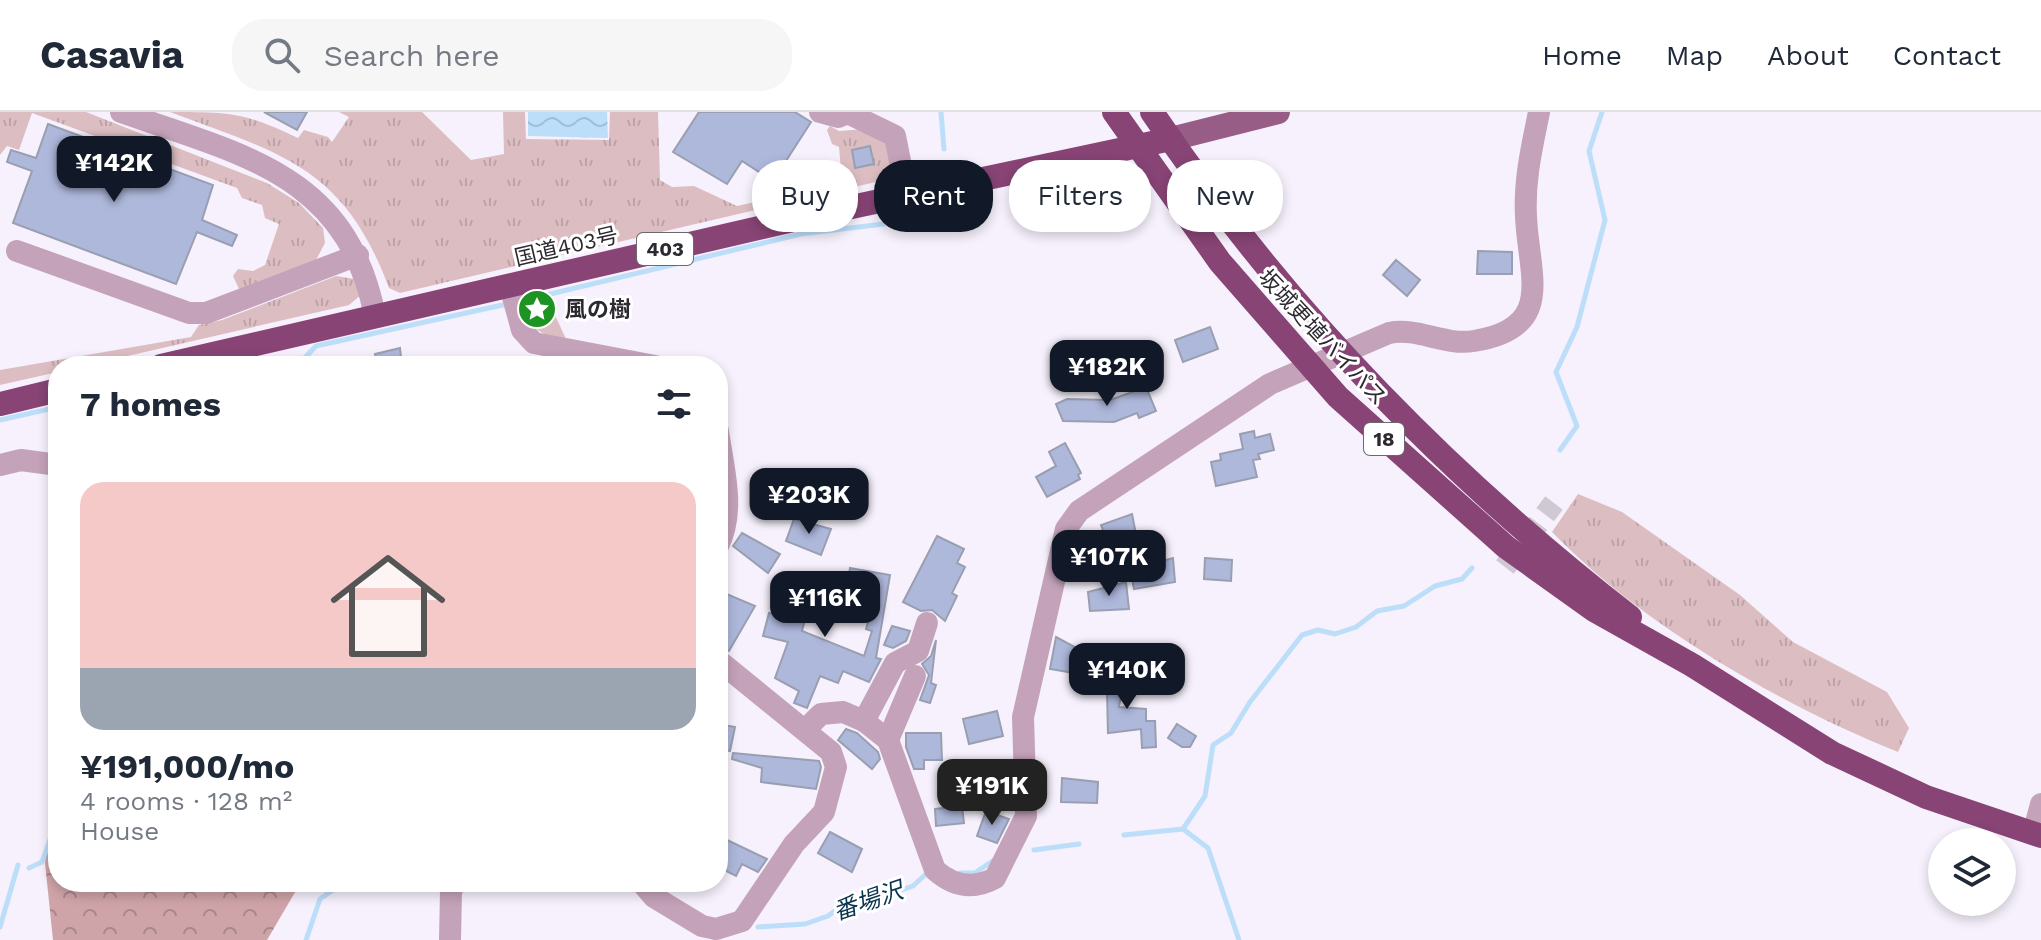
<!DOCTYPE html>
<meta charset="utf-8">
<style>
body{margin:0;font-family:"Work Sans","Noto Sans JP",sans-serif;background:#f6f6f7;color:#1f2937;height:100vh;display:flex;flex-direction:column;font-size:30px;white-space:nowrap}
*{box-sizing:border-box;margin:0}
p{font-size:26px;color:#747a83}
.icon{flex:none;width:44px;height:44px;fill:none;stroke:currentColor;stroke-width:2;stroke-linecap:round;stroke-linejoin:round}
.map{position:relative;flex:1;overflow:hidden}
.panel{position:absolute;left:48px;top:244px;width:680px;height:536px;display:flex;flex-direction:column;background:#fff;border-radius:32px;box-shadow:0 4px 12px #0003}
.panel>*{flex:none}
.guide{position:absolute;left:752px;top:48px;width:760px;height:72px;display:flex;gap:16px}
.tools{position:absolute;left:1928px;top:716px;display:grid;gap:16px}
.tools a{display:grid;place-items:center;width:88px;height:88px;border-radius:50%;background:#fff;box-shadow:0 4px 12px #0003;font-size:40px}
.price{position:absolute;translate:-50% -68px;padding:0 18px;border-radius:16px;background:#111827;color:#fff;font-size:26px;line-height:52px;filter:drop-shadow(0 2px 4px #0008)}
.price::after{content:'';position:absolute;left:50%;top:48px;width:24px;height:18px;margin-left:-12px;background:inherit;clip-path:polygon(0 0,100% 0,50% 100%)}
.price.on{background:#222;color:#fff}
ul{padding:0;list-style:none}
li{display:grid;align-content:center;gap:16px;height:424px;padding:0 32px}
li+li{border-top:2px solid #e0e1e3}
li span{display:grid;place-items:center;height:248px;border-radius:24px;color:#555}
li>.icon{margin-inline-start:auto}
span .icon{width:144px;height:144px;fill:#fffc;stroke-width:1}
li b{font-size:34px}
h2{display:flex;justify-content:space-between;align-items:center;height:96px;padding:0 32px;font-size:34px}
.chip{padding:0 28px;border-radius:32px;background:#fff;box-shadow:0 4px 12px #0003;font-size:28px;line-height:72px}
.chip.on{background:#111827;color:#fff}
header{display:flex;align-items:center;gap:48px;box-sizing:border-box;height:112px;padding:0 40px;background:#fff;border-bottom:2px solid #e0e1e3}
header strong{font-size:38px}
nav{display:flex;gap:44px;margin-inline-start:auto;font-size:28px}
.search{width:560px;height:72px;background:#f6f6f7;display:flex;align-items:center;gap:20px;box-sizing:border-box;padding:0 28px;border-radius:32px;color:#747a83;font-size:30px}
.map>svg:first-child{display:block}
.grass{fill:url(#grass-tufts)}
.forest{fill:url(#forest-crowns)}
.water{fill:url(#water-waves)}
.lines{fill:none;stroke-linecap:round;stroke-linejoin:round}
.stream{stroke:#bcdef9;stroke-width:5}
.building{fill:#aeb8db;stroke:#999fb1;stroke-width:2}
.minor-tunnel{stroke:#cec9d3;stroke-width:22;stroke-dasharray:22 11;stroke-linecap:butt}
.minor{stroke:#c4a2b9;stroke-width:22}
.major{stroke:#985d87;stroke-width:24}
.highway{stroke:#874475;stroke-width:24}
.labels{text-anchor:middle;stroke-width:6;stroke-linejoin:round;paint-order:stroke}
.shield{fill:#fff;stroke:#6b696e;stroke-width:2}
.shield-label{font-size:20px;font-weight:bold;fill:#2c2930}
.street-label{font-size:22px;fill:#2c2930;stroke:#fff}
.poi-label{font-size:22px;font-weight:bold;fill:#2c2930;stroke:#fff;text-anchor:start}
.water-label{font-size:24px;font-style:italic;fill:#09354f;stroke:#fff}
</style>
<header>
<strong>Casavia</strong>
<div class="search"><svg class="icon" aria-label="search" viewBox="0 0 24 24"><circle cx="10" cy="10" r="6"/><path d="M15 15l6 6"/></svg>Search here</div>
<nav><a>Home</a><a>Map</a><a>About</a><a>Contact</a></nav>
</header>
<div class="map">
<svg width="2041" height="828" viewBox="0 0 2041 828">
<defs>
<pattern id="grass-tufts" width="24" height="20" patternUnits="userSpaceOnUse" patternTransform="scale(2)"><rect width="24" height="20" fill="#dcbec2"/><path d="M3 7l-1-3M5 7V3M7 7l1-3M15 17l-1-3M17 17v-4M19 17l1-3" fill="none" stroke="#bda3a7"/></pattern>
<pattern id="forest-crowns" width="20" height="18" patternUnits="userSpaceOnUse" patternTransform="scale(2)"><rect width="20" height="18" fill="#cfa4a9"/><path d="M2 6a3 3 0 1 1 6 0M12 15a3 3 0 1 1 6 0" fill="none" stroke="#a8868a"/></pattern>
<pattern id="water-waves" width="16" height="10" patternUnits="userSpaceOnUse" patternTransform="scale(2)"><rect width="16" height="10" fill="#bcdef9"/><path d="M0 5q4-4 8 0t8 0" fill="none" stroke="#a2bed6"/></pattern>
</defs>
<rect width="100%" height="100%" fill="#f6f1fc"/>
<g class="grass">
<path d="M0 0H86L267 71 299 91 323 116 325 131 316 148 239 177 233 164 238 157 253 159 265 153 279 112 265 106 262 93 242 86 237 76 32 1 19 38 7 34 0 43Z"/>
<path d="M170 0C229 0 244 0 298 26L304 18 328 25 332 30 349 5 339 0H422L471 48 504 42 503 0H525L526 27 609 28 610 0H658L660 68 672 75 694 74 737 94 842 71 839 35 832 32 827 18 830 14 839 19 865 17 886 28 893 66 400 181 389 176C344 55 282 42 170 0Z"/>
<path d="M336 164 355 167 361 183 349 193 84 254H58V260L0 273V258L191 225 199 213 222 208Z"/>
<path d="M547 186 567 229C540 223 532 219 524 191Z"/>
<path d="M1578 382 1622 400 1740 483 1793 530 1887 580 1909 616 1898 640C1779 592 1642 513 1552 420Z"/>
</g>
<path class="forest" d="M58 682V770H301L267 828H53L45 751 53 687Z"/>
<path class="water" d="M528 0H607L608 26 528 24Z"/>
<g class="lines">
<g class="stream">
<path d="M941 0 944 37"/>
<path d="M521 189 801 122 916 108 940 99 948 90"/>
<path d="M297 254 316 234 507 192"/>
<path d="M0 308 58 295"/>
<path d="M1560 338 1577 314 1556 260 1577 215 1605 108 1589 39 1602 0"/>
<path d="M1183 717 1205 684 1213 633 1231 621 1250 590 1302 523 1318 518 1335 522 1356 515 1377 499 1404 494 1435 474 1462 467 1472 456"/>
<path d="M1183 717 1208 736 1239 828"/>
<path d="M1124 723 1183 717"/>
<path d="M1034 738 1079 732"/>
<path d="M29 756 42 750 58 705"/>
<path d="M960 761H975L994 748"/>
<path d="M0 815 18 753"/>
<path d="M758 815 805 812 828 804 843 793 872 788 913 774 927 761"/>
<path d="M306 828 320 787 333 778V770"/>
</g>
</g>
<g class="building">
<path d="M264 0H307L297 18Z"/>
<path d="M699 0H795L811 10 773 69 742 49 727 72 673 40Z"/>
<path d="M48 12 213 73 202 108 237 123 232 134 197 120 176 172 13 111 32 59 7 50 11 38 36 46Z"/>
<path d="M870 34 874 52 855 56 852 38Z"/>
<path d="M1478 139 1512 140V162H1477Z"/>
<path d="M1396 148 1420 168 1407 184 1383 163Z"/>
<path d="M1210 215 1218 237 1183 250 1175 228Z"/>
<path d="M400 236 402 254H378L375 242Z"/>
<path d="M1146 275 1156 299 1139 306 1137 301 1114 310 1063 309 1056 292 1067 287 1110 288Z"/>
<path d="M1254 319 1255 326 1270 322 1274 338 1258 342 1260 347 1253 348 1257 365 1216 374 1211 350 1221 348 1220 342 1243 337 1240 322Z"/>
<path d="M1065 331 1081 361 1078 363 1080 367 1047 385 1036 365 1056 354 1049 340Z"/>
<path d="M1132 402 1136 422 1108 432 1101 413Z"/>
<path d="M794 407 831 417 821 443 786 429Z"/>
<path d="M742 421 780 442 768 461 733 434Z"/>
<path d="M937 424 964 437 957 451 965 455 952 481 957 484 945 509 932 498 921 499 903 490Z"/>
<path d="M1173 446 1175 470 1134 477 1131 462 1139 461 1138 456Z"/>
<path d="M1205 446 1232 448 1231 469 1204 467Z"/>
<path d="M850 456 890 463 876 546 881 547 869 570 843 559 838 571 820 564 807 596 794 591 799 579 775 566 788 530 763 524 769 501 774 502 779 480 810 487 802 519 864 544 872 519 866 517 874 487 847 479Z"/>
<path d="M1126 470 1129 497 1090 499 1088 480Z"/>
<path d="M724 481 755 494 729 539 718 534V495Z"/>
<path d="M892 514 910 519 906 529 893 536 884 533Z"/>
<path d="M1056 525 1084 540 1080 562 1050 557Z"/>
<path d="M936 528 931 571 936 573 930 591 920 588 929 563 922 552 931 544Z"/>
<path d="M1112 552 1126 554 1119 595 1146 597V609H1155L1156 635 1142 636 1141 617 1108 621 1107 580Z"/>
<path d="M997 599 1003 624 969 632 963 607Z"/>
<path d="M718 612 735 615 730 639 718 637Z"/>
<path d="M1177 612 1196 624 1190 635H1182L1168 626Z"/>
<path d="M846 617 857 621 878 640 880 647 872 657 838 628Z"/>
<path d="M906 621H941L942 648H924V657H914L906 635Z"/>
<path d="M733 641 819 649 821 655 816 677 761 670 762 656 732 647Z"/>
<path d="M1062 666 1098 670 1097 691 1061 690Z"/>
<path d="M962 694 964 711 936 714 935 697Z"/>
<path d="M986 699 1009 707 997 731 977 724Z"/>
<path d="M830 720 862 737 852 760 818 741Z"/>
<path d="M725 727 767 747 758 760 742 752 736 764 718 755V732L722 734Z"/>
</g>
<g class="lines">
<path class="minor-tunnel" d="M1505 455 1554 391"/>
<g class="minor">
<path d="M121 0C241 43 347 61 375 204"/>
<path d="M820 0 838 5 848 1 895 24 907 84"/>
<path d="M17 139 189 201H206L358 143"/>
<path d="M510 174 522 218 534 231 655 254"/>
<path d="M718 319C723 356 736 398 718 434"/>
<path d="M0 353 21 348 58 353"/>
<path d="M864 609 895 551 918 539 927 511"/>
<path d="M805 618 821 602 843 600 864 609 888 628 935 758C953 774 973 778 995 766L1026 704 1023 605 1066 417 1079 399 1270 272 1389 221C1418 215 1444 234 1474 229 1557 216 1528 162 1526 104 1524 68 1532 35 1539 0"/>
<path d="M888 628 915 564"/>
<path d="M2033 722 2041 692"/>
<path d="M641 770 654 785 702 814 716 817 742 809 794 732 824 700 836 655 831 640 718 548"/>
<path d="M450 828 451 779 456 770"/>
</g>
<path class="major" d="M1171 27 1278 0"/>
<g class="highway">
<path d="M1114 0 1220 150 1338 285 1506 435 1594 498 1692 553 1832 641 1926 685 2041 724"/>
<path d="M1152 0C1282 194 1446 362 1630 505"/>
<path d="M161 254 828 100 1171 27"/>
<path d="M0 292 58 278"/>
</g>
</g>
<defs>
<symbol id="sight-disc" viewBox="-11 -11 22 22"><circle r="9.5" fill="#1d9422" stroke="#fff"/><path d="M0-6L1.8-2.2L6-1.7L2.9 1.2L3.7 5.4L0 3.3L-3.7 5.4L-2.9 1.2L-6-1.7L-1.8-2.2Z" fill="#fff"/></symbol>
</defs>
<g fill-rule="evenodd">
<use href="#sight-disc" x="515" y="175" width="44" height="44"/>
</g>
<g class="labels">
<g class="shield">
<rect x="637" y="121" width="56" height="32" rx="6"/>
<rect x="1364" y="311" width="40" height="32" rx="6"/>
</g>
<g class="shield-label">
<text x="665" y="144">403</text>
<text x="1384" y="334">18</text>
</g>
<g class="street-label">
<text transform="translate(566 134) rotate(-13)" y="8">国道403号</text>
<text transform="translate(1323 225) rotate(47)" y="8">坂城更埴バイパス</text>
</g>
<g class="poi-label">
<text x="565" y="205">風の樹</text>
</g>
<g class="water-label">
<text transform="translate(868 789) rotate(-19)" y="8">番場沢</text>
</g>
</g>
</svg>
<div class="tools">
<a><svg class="icon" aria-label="layers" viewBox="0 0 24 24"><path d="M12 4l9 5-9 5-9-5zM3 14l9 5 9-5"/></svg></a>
</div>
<b class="price" style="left:114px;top:92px">¥142K</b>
<b class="price" style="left:1107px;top:296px">¥182K</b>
<b class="price" style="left:809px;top:424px">¥203K</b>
<b class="price" style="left:1109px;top:486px">¥107K</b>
<b class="price" style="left:825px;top:527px">¥116K</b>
<b class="price" style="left:1127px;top:599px">¥140K</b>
<b class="price on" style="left:992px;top:715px">¥191K</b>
<div class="guide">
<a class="chip">Buy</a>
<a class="chip on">Rent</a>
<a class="chip">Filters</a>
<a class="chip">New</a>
</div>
<section class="panel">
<h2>7 homes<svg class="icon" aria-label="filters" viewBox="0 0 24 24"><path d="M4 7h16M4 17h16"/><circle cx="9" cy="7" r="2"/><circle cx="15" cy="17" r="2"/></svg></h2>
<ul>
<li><span style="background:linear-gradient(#f6c9c9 75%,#9aa5b1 0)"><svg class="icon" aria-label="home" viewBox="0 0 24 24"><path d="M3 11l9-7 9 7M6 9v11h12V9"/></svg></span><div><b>¥191,000/mo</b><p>4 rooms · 128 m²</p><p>House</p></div></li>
</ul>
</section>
</div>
